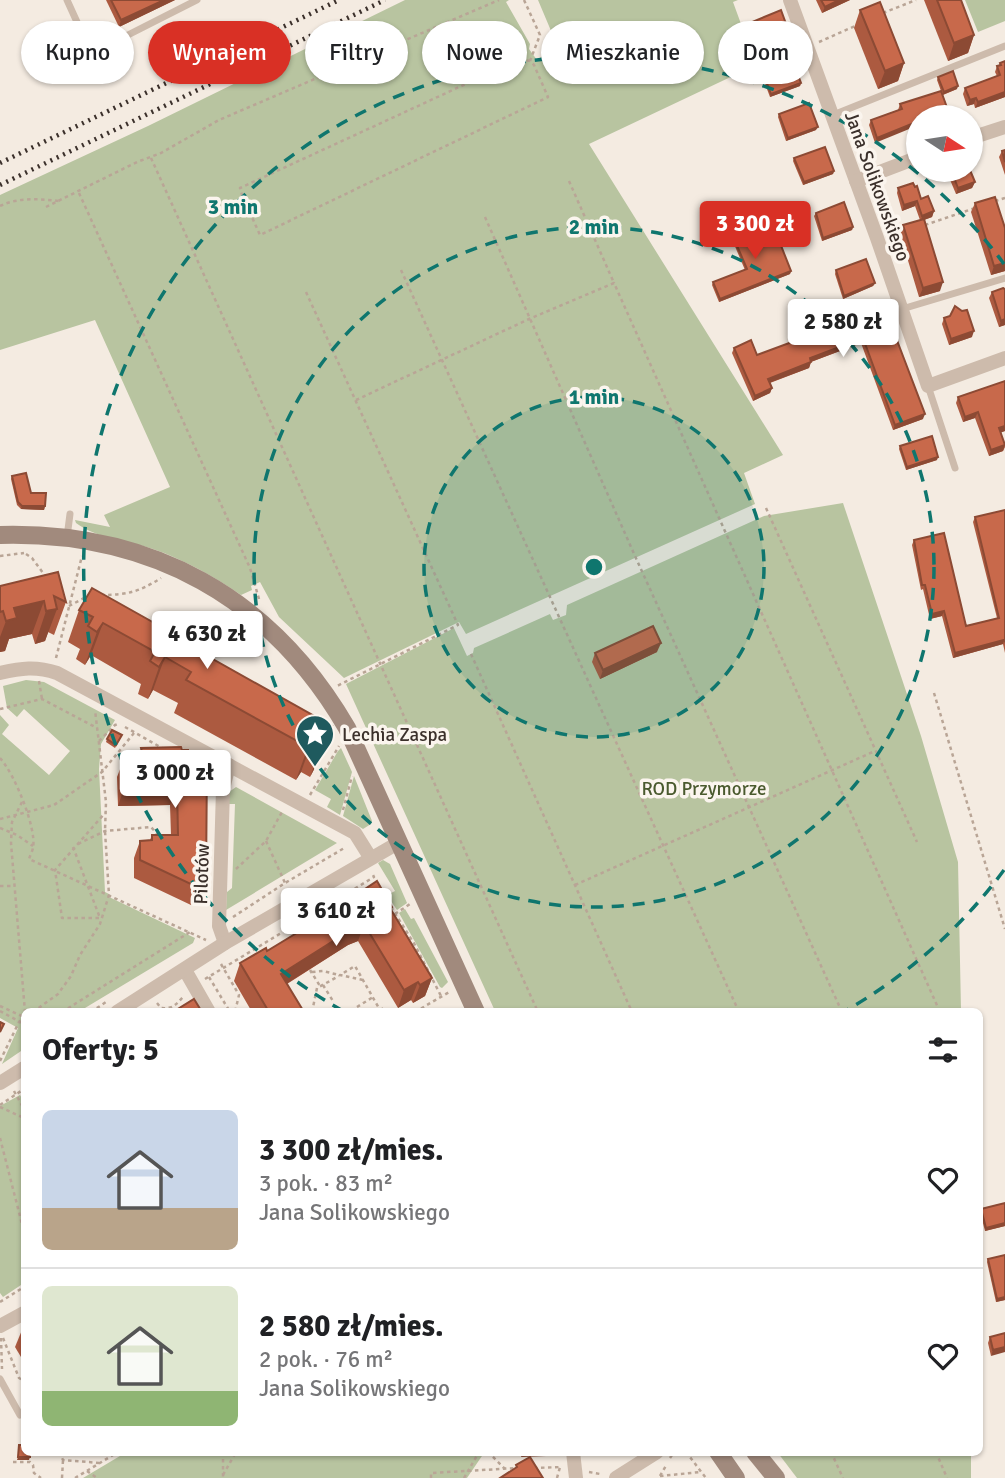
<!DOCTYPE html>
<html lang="pl">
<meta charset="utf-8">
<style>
body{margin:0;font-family:Signika,sans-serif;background:#f2f2f2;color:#202124;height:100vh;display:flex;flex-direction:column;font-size:26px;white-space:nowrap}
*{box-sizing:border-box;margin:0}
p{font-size:23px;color:#757577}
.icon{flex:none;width:38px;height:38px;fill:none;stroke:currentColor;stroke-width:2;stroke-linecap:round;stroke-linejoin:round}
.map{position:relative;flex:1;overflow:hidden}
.side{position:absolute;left:21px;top:1008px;width:962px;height:448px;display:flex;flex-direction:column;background:#fff;border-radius:10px;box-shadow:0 2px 5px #0004}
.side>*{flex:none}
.guide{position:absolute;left:21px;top:21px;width:964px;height:63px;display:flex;gap:14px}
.needle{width:46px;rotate:102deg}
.fabs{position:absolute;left:906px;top:105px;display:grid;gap:14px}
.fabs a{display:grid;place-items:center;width:77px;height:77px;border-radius:50%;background:#fff;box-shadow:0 2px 5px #0004;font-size:35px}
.price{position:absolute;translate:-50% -60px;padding:0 16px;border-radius:7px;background:#fff;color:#222;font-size:23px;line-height:46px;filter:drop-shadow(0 2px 4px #0008)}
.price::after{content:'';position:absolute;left:50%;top:42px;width:21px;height:16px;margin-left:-10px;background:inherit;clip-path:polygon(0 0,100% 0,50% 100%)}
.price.current{background:#d93025;color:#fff}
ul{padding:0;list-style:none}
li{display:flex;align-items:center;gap:21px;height:175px;padding:0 21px}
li+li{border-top:2px solid #e0e0e0}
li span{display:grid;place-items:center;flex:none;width:196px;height:140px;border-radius:10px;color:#555}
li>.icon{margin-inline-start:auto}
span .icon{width:84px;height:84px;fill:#fffc;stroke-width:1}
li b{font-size:30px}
h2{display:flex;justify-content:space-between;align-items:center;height:84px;padding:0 21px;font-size:30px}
.tag{padding:0 24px;border-radius:32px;background:#fff;box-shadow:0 2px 5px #0004;font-size:24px;line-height:63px}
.tag.current{background:#d93025;color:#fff}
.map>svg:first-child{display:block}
.green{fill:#b8c4a0}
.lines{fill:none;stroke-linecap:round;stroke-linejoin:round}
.path{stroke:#b9a596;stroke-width:2.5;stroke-dasharray:3.5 3.5;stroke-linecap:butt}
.lane{stroke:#cdbbac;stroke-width:7}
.street{stroke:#cdbbac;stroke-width:14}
.secondary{stroke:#a18a7d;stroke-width:18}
.rail{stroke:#3b302b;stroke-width:4.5;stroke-dasharray:2 5;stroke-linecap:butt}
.wall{fill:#ac5a40}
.shaded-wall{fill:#8c4a34}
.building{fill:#c8694b;stroke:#8c4a34;stroke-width:2}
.ring{fill:none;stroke:#0f766e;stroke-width:3.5;stroke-dasharray:12 9}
.labels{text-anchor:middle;stroke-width:7;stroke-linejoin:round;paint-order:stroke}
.street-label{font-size:19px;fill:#3b302b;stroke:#fbf5ee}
.poi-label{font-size:19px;fill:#3b302b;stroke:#fbf5ee;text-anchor:start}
.park-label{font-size:19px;fill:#4a5a2e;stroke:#fbf5ee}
.centre{fill:#0f766e;stroke:#fbf5ee;stroke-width:3.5}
.ring-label{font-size:21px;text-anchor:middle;font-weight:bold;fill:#0f766e;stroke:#fbf5ee;stroke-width:7;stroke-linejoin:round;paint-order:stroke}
</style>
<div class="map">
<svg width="1005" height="1478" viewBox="0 0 1005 1478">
<rect width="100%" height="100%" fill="#f4ebe1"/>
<g class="green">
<path d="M405 0H509L506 2 530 44 529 49 537 60 557 45 538 0H738L733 2 756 65 589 144 783 455 744 473 755 504 466 634 459 622 344 678 279 617 260 582 251 586 252 590 241 595C213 576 185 560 153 549 128 540 97 539 76 523L75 520 110 527 104 515 170 487 95 320 0 350V195L148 126Z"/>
<path d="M965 0H1005V21L978 32Z"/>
<path d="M843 503 921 736 958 862 961 1011H495L346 684 454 628 467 656 473 653 474 648 550 614 553 620 566 615 567 605 764 516Z"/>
<path d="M26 680 44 682 115 720 101 744 99 769 105 892 109 894V897L195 938 193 943 80 1011 24 1012V1049L2 1064 18 1028 0 1018V715L9 725 2 734 49 775 70 751 24 709 17 717 7 708 3 686Z"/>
<path d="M341 748 352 772 340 815 327 807 331 799 315 790 338 751Z"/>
<path d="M354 776 372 821 371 824 363 829 343 816Z"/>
<path d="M236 787 337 843 226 910 227 892 232 888 235 804H229V792Z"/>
<path d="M383 860 390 864 407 903 397 910 387 895 395 891 378 863Z"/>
<path d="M405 909 411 919 414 918 448 982 442 988 440 987 399 913Z"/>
<path d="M20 1095 24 1102V1283L3 1297 0 1293V1106Z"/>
<path d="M125 1453V1452L484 1453 467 1478H83Z"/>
<path d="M778 1453H971V1478H797Z"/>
</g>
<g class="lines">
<g class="path">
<path d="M524 0 540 35 530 61"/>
<path d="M883 13 916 0"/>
<path d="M819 42 855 26"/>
<path d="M520 59 530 61 534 65 548 97 260 235 242 195 240 188Z"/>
<path d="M151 158 538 1012"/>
<path d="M569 181 614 283"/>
<path d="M79 193 250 568 259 599"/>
<path d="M995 201 1005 198"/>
<path d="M0 206C18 197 40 199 59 201"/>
<path d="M46 207 137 162 161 153 219 120 499 0"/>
<path d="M485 217 635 556 842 1012"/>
<path d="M925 225 975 208"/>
<path d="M401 270 739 1012"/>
<path d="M306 292 458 625 337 686"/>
<path d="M356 400 529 319 614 283 940 1012"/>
<path d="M766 508 917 842"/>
<path d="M26 554 32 558 46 577"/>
<path d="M0 556 24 553"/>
<path d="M101 595C127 595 139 592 161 578"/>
<path d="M69 606 88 596"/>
<path d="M471 654 632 1012"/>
<path d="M56 658 82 556"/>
<path d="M39 681 42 699"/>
<path d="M934 693 1005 929"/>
<path d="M0 709 42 699 97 728"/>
<path d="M125 727 162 748"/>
<path d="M99 741 115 725 120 723"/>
<path d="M0 758C14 773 37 828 33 848 32 852 30 856 29 859L206 940"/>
<path d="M310 795 339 746"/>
<path d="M22 802 12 822 11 843 25 1012"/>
<path d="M343 810 352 776"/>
<path d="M0 819 54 805 102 772 134 733"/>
<path d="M0 828 17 835 33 846"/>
<path d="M266 841 285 883"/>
<path d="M78 844 105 831 151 827 159 836"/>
<path d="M73 847 100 918H62L55 870 105 813"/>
<path d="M236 869 266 841 283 810"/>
<path d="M575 885 875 751"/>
<path d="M0 886H14"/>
<path d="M391 907 415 945 441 996"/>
<path d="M395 914 410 904"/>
<path d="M233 917 285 883 346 847"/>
<path d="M221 964 239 995 235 1012"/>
<path d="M310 970 320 986"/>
<path d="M312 972 323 971 339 975"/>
<path d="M209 977 230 1012"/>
<path d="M205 979 374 877 373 875"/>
<path d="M363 980 340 975 355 966 380 1010 378 1012"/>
<path d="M323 985 333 1001"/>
<path d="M157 1003 161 1008C174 1009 175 1005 184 996"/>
<path d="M0 1006 24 1017"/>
<path d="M357 1007 373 997"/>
<path d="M380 1010 384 1008 386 1012"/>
<path d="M0 1011 24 1024"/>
<path d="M33 1012 58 994 71 976 80 955 100 924 109 895 105 831 106 802 95 710"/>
<path d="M62 1012 190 932"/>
<path d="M91 1012 106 1002"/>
<path d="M312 1012 317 988 339 976"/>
<path d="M415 1012 451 991"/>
<path d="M0 1061 19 1022 24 1018"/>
<path d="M14 1091 24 1109"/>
<path d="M0 1105 24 1089"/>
<path d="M0 1107 24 1118"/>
<path d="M0 1138 24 1232"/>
<path d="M0 1302 24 1287"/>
<path d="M1 1338 2 1369"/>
<path d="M3 1338 19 1378 24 1381"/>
<path d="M59 1452 63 1460 100 1463"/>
<path d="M223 1452V1478"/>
<path d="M488 1452 505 1469"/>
<path d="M686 1452 706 1478"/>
<path d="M831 1452 843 1478"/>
<path d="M936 1452 947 1478"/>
<path d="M670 1458 674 1452"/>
<path d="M13 1462H30L33 1465 34 1473 41 1478"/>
<path d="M534 1468 562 1467"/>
<path d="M87 1471 97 1478"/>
<path d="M589 1472 600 1474"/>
<path d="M223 1475 236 1452"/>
<path d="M660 1476 701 1472"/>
<path d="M660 1476 667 1464"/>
<path d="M62 1478 63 1460"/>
<path d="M75 1478 118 1452"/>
<path d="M431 1478V1473L517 1468"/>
<path d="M464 1478 479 1452"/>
<path d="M557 1478 560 1467"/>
</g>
<g class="lane">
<path d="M67 0 82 33 93 43 97 44 120 39 197 0"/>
<path d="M833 115 1005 46"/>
<path d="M902 309 1005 278"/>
<path d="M928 386 955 468"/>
<path d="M67 537 70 514"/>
<path d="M0 1379 20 1415"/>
</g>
<g class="street">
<path d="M790 0 877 238 928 386 1005 358"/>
<path d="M971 138 1005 127"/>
<path d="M856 181 919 157"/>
<path d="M0 673C21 668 36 666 57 673L355 833 370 857"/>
<path d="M225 943 219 926 223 789 229 765"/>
<path d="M185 970 209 1012"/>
<path d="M117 1012 225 943 398 843"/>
<path d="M0 1083 24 1068"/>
<path d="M0 1326 24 1313"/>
<path d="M573 1452 576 1478"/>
<path d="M616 1478 657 1452"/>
</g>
<g class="secondary">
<path d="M0 535C151 531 271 597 347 728L476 1012"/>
<path d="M718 1452 736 1478"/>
<path d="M755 1452 776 1478"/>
</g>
<g class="rail">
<path d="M0 163 339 0"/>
<path d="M0 185 385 0"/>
</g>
</g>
<g class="wall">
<path d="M106 0H175L119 27Z"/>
<path d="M816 0H850L822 13Z"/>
<path d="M924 0H961L974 35 968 53 948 61Z"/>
<path d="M860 10 904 63 898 81 878 89 854 28Z"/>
<path d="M745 25 790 35 789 38 753 52 744 28Z"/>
<path d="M1005 61V97L975 108 974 104 967 106 963 94 965 88 997 76 995 72 997 66 999 65 1000 63Z"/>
<path d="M762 70 801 83 800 86 770 97 761 73Z"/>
<path d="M938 77 957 89 943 95 949 113 948 117H919L875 143 869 125 871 120 898 110 900 104 941 91 937 80Z"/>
<path d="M779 114 816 130 786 141 778 117Z"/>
<path d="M1005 150V175L999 157 1002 151Z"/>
<path d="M794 158 834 171 833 174 803 185 793 161Z"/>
<path d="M950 170H970L975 182 972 188 956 194 948 175Z"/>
<path d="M915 187 921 199 934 211 932 217 924 220 940 291 919 297 900 234 903 225 920 220 915 206 902 211 897 193 898 188Z"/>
<path d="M975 203 1005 228V271L991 275 971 212Z"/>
<path d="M816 213 853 227 852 230 822 241 814 216Z"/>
<path d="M732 234 791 271 790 274 719 302 712 285 713 282 745 270 731 237Z"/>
<path d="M836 270 875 283 873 286 843 299 835 274Z"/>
<path d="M992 292 1005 325 999 327 989 298Z"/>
<path d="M852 312 923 419 893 430 861 343 811 362 809 368 770 383 772 388 770 393 753 401 732 353 734 348 757 355 843 323 844 318 851 315Z"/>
<path d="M944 318 972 337 949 345 942 324Z"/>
<path d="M1005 381V431L1001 432 1005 447 1003 451 989 456 975 418 963 422 956 403 958 397Z"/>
<path d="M900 446 937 460 906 470 899 449Z"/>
<path d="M12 476 45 506 44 510 21 509 17 505 11 479Z"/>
<path d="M1005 510V653L1003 644 953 658 942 616 930 619 923 589 921 590 912 545 914 540 966 626 997 618 973 522 975 517Z"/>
<path d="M58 572 66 602 54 635 48 632 45 641 35 644 32 634 9 639 5 651 0 652V586Z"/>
<path d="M79 610 211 659 332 726 320 758 310 777 301 772 296 780 174 713 178 703 153 690 148 699 138 694 141 684 91 655 85 665 76 659 80 649 68 642Z"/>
<path d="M657 652 600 679 592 662 595 653Z"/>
<path d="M122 735 115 748 106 742 107 739Z"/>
<path d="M141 748 182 750 188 757 206 882 200 900H193L191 905 134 878V858L140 841 150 840 152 835H171L170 805 118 806 117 777 124 759 134 758 136 752H140Z"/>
<path d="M392 907 391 911 432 978 425 996 413 1003 411 1000 398 1008 358 941 348 945 287 984 304 1012H252L234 981 240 963 267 951Z"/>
<path d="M1005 1203V1226L985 1231 980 1212 981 1209Z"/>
<path d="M988 1259 1005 1300 996 1302 987 1262Z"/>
<path d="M24 1328V1362L15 1347 22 1330Z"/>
<path d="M1005 1333 991 1356 988 1343 990 1337Z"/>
</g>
<g class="shaded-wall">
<path d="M164 0H175L119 27 121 20Z"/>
<path d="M839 0H850L822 13 825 7Z"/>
<path d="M790 35 789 38 753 52 755 49Z"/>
<path d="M974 35 968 53 948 61 954 43Z"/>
<path d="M904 63 898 81 878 89 885 71Z"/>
<path d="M801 83 800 86 770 97 771 94Z"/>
<path d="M958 86 957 89 942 95 944 92Z"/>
<path d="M1005 92V97L975 108 978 102Z"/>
<path d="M976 98 974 104 967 106 970 100Z"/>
<path d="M949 113 948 117H936Z"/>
<path d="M919 121V125L875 143 877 138Z"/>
<path d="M818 127 816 130 786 141 788 138Z"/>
<path d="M834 171 833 174 803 185 804 182Z"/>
<path d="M975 182 972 188 956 194 958 188Z"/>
<path d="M917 201 915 206 902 211 904 205Z"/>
<path d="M934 211 932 217 921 221 922 216Z"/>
<path d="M853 227 852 230 822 241 823 238Z"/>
<path d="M1005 263V271L991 275 994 266Z"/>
<path d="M791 271 790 274 719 302 720 299Z"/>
<path d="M943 282 940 291 919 297 923 288Z"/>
<path d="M875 283 873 286 843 299 844 296Z"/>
<path d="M1005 319V325L999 327 1001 321Z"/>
<path d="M974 331 972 337 949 345 951 339Z"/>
<path d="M863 338 861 343 808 363 810 358Z"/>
<path d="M811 362 809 368 766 384 768 379Z"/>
<path d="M772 388 770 393 753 401 755 396Z"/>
<path d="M978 412 975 418 963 422 965 417Z"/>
<path d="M925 414 923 419 893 430 895 425Z"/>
<path d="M1005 426V431L997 434 999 428Z"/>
<path d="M1005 445 1003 451 989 456 991 450Z"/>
<path d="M938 457 937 460 906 470 907 467Z"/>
<path d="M22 506H45L44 510 21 509Z"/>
<path d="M44 601 32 634 9 639 5 651 0 652V637L6 621 14 608Z"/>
<path d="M57 609 45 641 35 644 46 611Z"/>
<path d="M944 611 942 616 930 619 932 614Z"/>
<path d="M103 623 91 655 85 665 97 632Z"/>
<path d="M1004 640 1003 644 953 658 955 653Z"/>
<path d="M661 643 657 652 600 679 603 670Z"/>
<path d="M165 657 153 690 148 699 159 667Z"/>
<path d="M332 726 320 758 310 777 322 744Z"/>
<path d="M313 739 301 772 296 780 308 747Z"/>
<path d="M177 787 170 805 118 806 124 788Z"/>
<path d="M199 882H206L200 900H193L191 905Z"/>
<path d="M364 924 358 941 348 945 275 991 281 974 354 928Z"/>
<path d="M432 978 425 996 413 1003 420 985Z"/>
<path d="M418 982 411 1000 398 1008 404 990Z"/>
<path d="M1005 1223V1226L985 1231 986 1228Z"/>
<path d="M1005 1297V1300L996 1302 997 1299Z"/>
<path d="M1005 1347V1352L991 1356 993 1350Z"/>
<path d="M523 1452H547L546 1456 521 1457Z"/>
<path d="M18 1457H30L29 1460H17Z"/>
</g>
<g class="building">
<path d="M111 0H164L121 20Z"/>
<path d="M821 0H839L825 7Z"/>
<path d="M937 0H961L974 35 954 43Z"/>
<path d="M880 2 904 63 885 71 860 10Z"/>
<path d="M781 10 790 35 755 49 745 25Z"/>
<path d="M792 59 801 83 771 94 762 70Z"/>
<path d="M1005 61V92L978 102 976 98 970 100 965 88 1000 75 997 66 1001 65 1000 63Z"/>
<path d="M953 71 958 86 944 92 938 77Z"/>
<path d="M941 91 949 113 936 117H919V121L877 138 871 120 902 109 900 104Z"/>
<path d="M809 103 818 127 788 138 779 114Z"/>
<path d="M825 147 834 171 804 182 794 158Z"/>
<path d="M1005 150V162L1002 151Z"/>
<path d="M951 170H970L975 182 958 188Z"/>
<path d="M913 183 915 187 917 186 921 199 928 196 934 211 922 216 917 201 904 205 898 188Z"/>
<path d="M995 197 1005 228V263L994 266 975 203Z"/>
<path d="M844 202 853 227 823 238 816 213Z"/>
<path d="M924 219 943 282 923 288 903 225Z"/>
<path d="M766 222 773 239 778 238 791 271 720 299 713 282 747 269 732 234Z"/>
<path d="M866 259 875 283 844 296 836 270Z"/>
<path d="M1003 288 1005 289V319L1001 321 992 292Z"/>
<path d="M882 301 925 414 895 425 863 338 810 358 811 362 768 379 772 388 755 396 734 348 751 340 757 355 846 322 844 318 853 314 852 312Z"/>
<path d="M955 306 962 311 967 310 974 331 951 339 944 318 950 316Z"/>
<path d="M1005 381V426L999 428 1005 445 991 450 978 412 965 417 958 397Z"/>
<path d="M932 436 938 457 907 467 900 446Z"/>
<path d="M26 473 31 493H46L45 506H22L18 502 12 476Z"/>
<path d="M1005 510V642L1004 640 955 653 944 611 932 614 925 585H922L914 540 944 533 966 626 999 618 975 517Z"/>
<path d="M58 572 66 602 54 596 57 609 46 611 44 601 14 608 17 618 6 621 3 611 0 612V586Z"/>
<path d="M92 588 213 656 211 658 332 726 322 744 313 739 308 747 186 680 191 672 165 657 159 667 150 661 155 652 103 623 97 632 88 626 93 617 79 610Z"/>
<path d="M653 626 661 643 603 670 595 653Z"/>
<path d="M112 730 122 735 116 745 107 739Z"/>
<path d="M181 747 182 750H188V757L202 756V760L207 759 206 882H199L197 887 140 860V841L152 840V835H178L177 787 124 788V759L136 758V752H142L141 748Z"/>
<path d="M377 881 392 907 390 908 432 978 420 985 418 982 404 990 364 924 354 928 281 974 304 1012H269L240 963 266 948 267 951 323 917Z"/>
<path d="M194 999 202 1012H173Z"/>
<path d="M0 1022 4 1024 0 1032Z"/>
<path d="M1005 1203V1223L986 1228 981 1209Z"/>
<path d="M1005 1255V1297L997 1299 988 1259Z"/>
<path d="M1005 1333V1347L993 1350 990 1337Z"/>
<path d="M19 1445H24V1452H30V1457H18Z"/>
<path d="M530 1457 543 1478H500L517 1467 516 1465Z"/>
</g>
<circle cx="594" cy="567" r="170" fill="#0f766e" fill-opacity=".12"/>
<g class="ring">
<circle cx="594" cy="567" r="170"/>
<circle cx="594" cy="567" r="340"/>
<path d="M1004 870A510 510 0 0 1 845 1011M343 1011A510 510 0 1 1 1004 264"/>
</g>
<defs>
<symbol id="sight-pin" viewBox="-11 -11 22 30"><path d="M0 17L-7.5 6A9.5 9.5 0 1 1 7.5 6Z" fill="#1f5a5e" stroke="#fbf5ee"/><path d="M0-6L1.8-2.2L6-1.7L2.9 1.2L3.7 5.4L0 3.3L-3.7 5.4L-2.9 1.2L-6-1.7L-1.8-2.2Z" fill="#fff"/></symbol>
</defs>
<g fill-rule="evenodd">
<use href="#sight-pin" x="293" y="712" width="44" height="60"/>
</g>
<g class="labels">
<g class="street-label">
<text transform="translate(878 186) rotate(70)" y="7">Jana Solikowskiego</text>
<text transform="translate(201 874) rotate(-88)" y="7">Pilotów</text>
</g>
<g class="poi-label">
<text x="342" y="741">Lechia Zaspa</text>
</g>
<g class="park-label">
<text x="704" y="795">ROD Przymorze</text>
</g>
</g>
<circle cx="594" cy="567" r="10" class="centre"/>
<g class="ring-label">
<text x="233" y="214">3 min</text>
<text x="594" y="234">2 min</text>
<text x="594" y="404">1 min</text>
</g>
</svg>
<div class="fabs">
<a><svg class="needle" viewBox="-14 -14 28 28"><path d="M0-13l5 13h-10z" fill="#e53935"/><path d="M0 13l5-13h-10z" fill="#757577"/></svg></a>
</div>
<b class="price current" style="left:755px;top:261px">3 300 zł</b>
<b class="price" style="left:843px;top:359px">2 580 zł</b>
<b class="price" style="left:207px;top:671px">4 630 zł</b>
<b class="price" style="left:175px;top:810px">3 000 zł</b>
<b class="price" style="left:336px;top:948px">3 610 zł</b>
<div class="guide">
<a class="tag">Kupno</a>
<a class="tag current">Wynajem</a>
<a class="tag">Filtry</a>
<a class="tag">Nowe</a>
<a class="tag">Mieszkanie</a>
<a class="tag">Dom</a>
</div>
<section class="side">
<h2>Oferty: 5<svg class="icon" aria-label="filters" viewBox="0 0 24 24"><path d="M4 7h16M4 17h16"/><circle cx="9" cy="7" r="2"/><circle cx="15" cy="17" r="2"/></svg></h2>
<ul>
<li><span style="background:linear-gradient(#c9d6e8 70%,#b9a48a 0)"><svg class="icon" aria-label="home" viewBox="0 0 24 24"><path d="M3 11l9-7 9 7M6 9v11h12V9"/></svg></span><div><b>3 300 zł/mies.</b><p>3 pok. · 83 m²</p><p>Jana Solikowskiego</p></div><svg class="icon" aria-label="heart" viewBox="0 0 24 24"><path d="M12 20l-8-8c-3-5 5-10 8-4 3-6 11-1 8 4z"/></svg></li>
<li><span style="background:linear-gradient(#dfe7d0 75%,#8fb573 0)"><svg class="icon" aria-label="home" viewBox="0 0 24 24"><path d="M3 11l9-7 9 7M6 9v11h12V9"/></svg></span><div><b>2 580 zł/mies.</b><p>2 pok. · 76 m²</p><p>Jana Solikowskiego</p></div><svg class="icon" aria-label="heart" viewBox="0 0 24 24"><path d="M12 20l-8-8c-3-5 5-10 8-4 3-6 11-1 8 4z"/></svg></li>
</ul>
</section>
</div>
